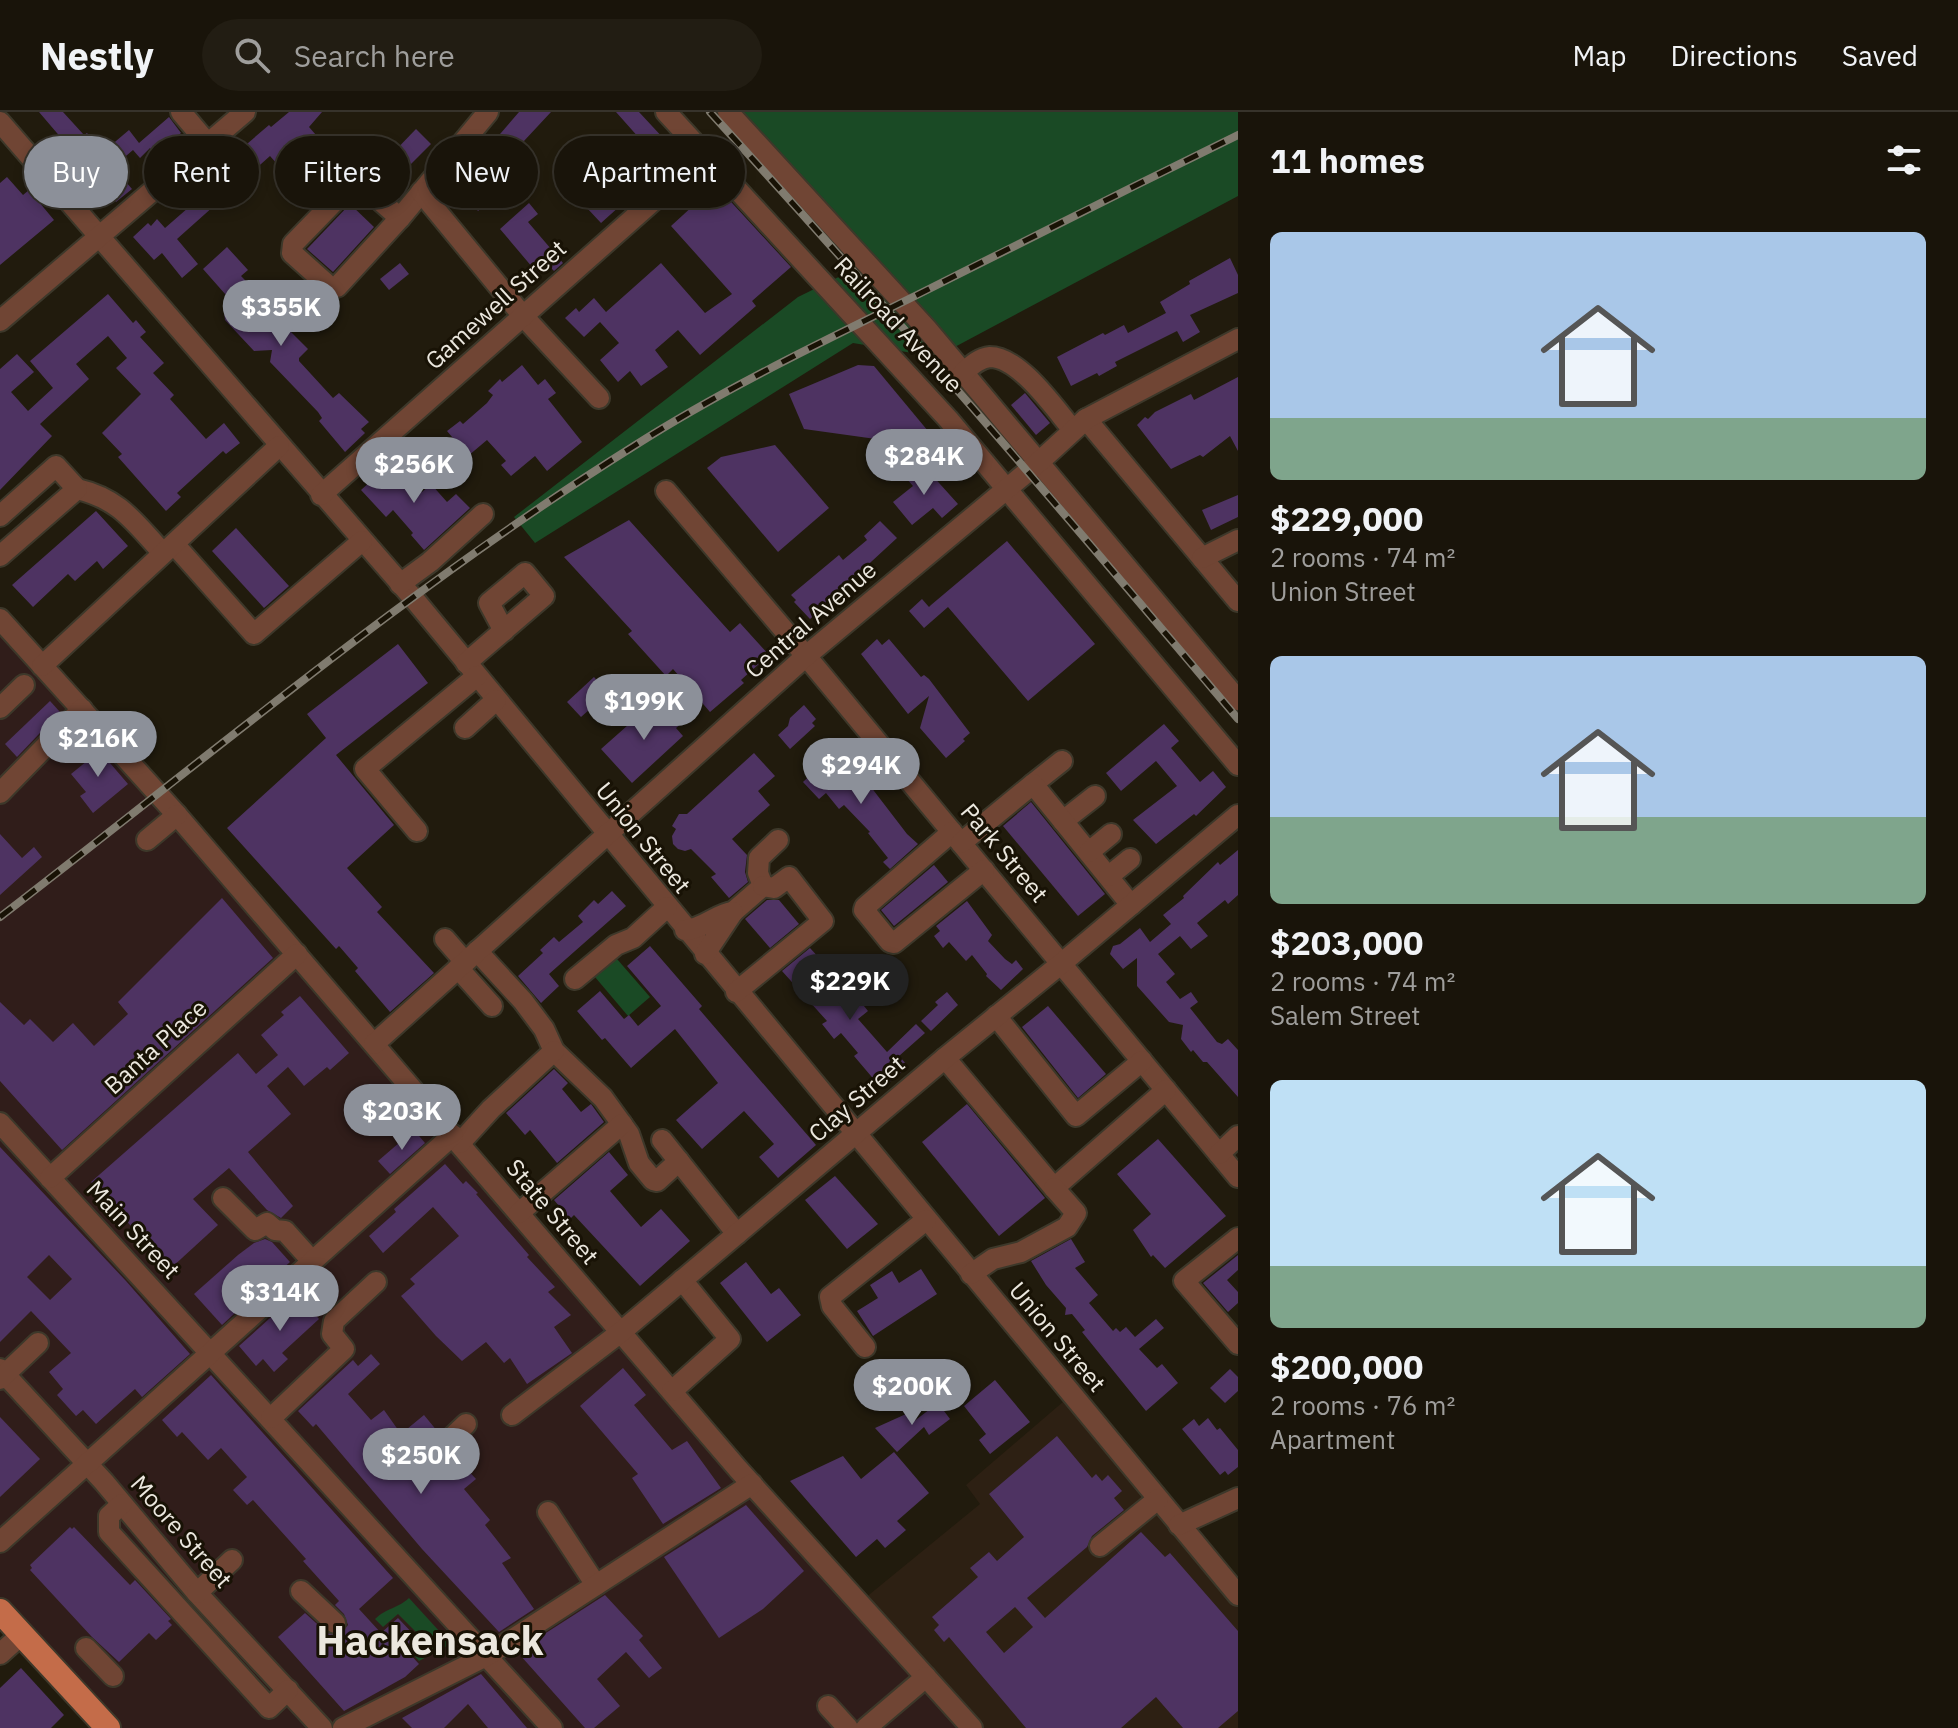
<!DOCTYPE html>
<meta charset="utf-8">
<style>
body{margin:0;font-family:"IBM Plex Sans",sans-serif;background:#221d13;color:#f1f3f6;height:100vh;display:flex;flex-direction:column;font-size:30px;white-space:nowrap}
*{box-sizing:border-box;margin:0}
p{font-size:26px;color:#9f9e9c}
.icon{flex:none;width:44px;height:44px;fill:none;stroke:currentColor;stroke-width:2;stroke-linecap:round;stroke-linejoin:round}
.map{position:relative;flex:1;overflow:hidden}
.details{display:flex;flex-direction:column;background:#19140a;width:720px}
.details>*{flex:none}
.guide{position:absolute;left:24px;top:24px;width:760px;height:72px;display:flex;gap:16px}
.price{position:absolute;translate:-50% -68px;padding:0 18px;border-radius:28px;background:#8c9099;color:#fff;font-size:26px;line-height:52px;filter:drop-shadow(0 2px 4px #0008)}
.price::after{content:'';position:absolute;left:50%;top:48px;width:24px;height:18px;margin-left:-12px;background:inherit;clip-path:polygon(0 0,100% 0,50% 100%)}
.price.active{background:#222;color:#fff}
ul{padding:0;list-style:none}
li{display:grid;align-content:center;gap:16px;height:424px;padding:0 32px}
li span{display:grid;place-items:center;height:248px;border-radius:12px;color:#555}
li>.icon{margin-inline-start:auto}
span .icon{width:144px;height:144px;fill:#fffc;stroke-width:1}
li b{font-size:34px}
h2{display:flex;justify-content:space-between;align-items:center;height:96px;padding:0 32px;font-size:34px}
.pill{padding:0 28px;border-radius:36px;background:#19140a;box-shadow:0 4px 12px #0003,0 0 0 2px #37332b;font-size:28px;line-height:72px}
.pill.active{background:#8c9099;color:#fff}
header{display:flex;align-items:center;gap:48px;box-sizing:border-box;height:112px;padding:0 40px;background:#19140a;border-bottom:2px solid #37332b}
header strong{font-size:38px}
nav{display:flex;gap:44px;margin-inline-start:auto;font-size:28px}
.search{width:560px;height:72px;background:#221d13;display:flex;align-items:center;gap:20px;box-sizing:border-box;padding:0 28px;border-radius:44px;color:#9f9e9c;font-size:30px}
main{display:flex;flex:1;min-height:0}
.map>svg:first-child{display:block}
.commercial{fill:#301d1a}
.education{fill:#2d2013}
.green{fill:#1a4a25}
.building{fill:#4e3362;fill-rule:evenodd}
.lines{fill:none;stroke-linecap:round;stroke-linejoin:round}
.minor-casing{stroke:#3d382a;stroke-width:24}
.major-casing{stroke:#3d382a;stroke-width:28}
.minor{stroke:#704534;stroke-width:20}
.major{stroke:#c46c49;stroke-width:24}
.rail-casing{stroke:#807b6f;stroke-width:8}
.rail{stroke:#181205;stroke-width:5;stroke-dasharray:15;stroke-linecap:butt}
.labels{text-anchor:middle;stroke-width:6;stroke-linejoin:round;paint-order:stroke}
.street-label{font-size:24px;fill:#ebe7de;stroke:#181205}
.town-label{font-size:40px;font-weight:bold;fill:#ebe7de;stroke:#181205}
</style>
<header>
<strong>Nestly</strong>
<div class="search"><svg class="icon" aria-label="search" viewBox="0 0 24 24"><circle cx="10" cy="10" r="6"/><path d="M15 15l6 6"/></svg>Search here</div>
<nav><a>Map</a><a>Directions</a><a>Saved</a></nav>
</header>
<main>
<div class="map">
<svg width="1238" height="1616" viewBox="0 0 1238 1616">
<rect width="100%" height="100%" fill="#211b0d"/>
<path class="commercial" d="M0 507 972 1616H108L0 1499Z"/>
<path class="education" d="M1071 1283 1238 1483V1616H972L859 1491 980 1392 966 1373Z"/>
<g class="green">
<path d="M721 0H1238V84L936 245 853 231 535 431 514 405 798 185 857 156Z"/>
<path d="M617 847 650 885 628 904 595 865Z"/>
<path d="M409 1486 451 1532 419 1549 410 1539 416 1533 414 1530 419 1523 398 1502 383 1515 375 1507C388 1495 397 1497 409 1486Z"/>
</g>
<g class="building">
<path d="M39 0H63L84 23 87 21 103 40 129 18 139 31 169 5 181 21 155 43 150 36 140 46 133 38 113 55 132 77 116 90 106 79 111 74 85 44 80 48Z"/>
<path d="M289 0H322L309 15 316 23 278 53 270 44 177 127 198 152 182 166 162 141 154 148 133 125 148 111 151 114 157 107 165 116 220 68 213 61 269 13 271 15Z"/>
<path d="M519 0H551L510 44 507 41 489 59 504 76 478 99 454 70 497 31 494 29Z"/>
<path d="M616 0H639L678 42 601 111 587 96 608 78 604 74 607 70 598 61 607 53 618 64 648 36Z"/>
<path d="M416 17 431 32 404 59 389 45Z"/>
<path d="M335 45 339 49 333 56 335 66 324 76 313 64Z"/>
<path d="M7 65 23 83 29 78 54 108 0 153V71Z"/>
<path d="M710 67 791 155 752 189 756 194 700 243 678 218 655 238 668 255 641 274 630 259 618 270 600 248 619 231 600 210 584 225 565 206 576 196 579 200 594 186 606 200 661 151 705 201 732 182 671 114 695 92 688 86Z"/>
<path d="M529 91 538 102 528 110 563 151 554 159 550 155 538 162 500 117Z"/>
<path d="M350 92 374 115 333 160 307 137Z"/>
<path d="M227 135 248 158 241 164 284 208 282 211 308 237 299 246V249L333 286 339 281 369 310 361 317 365 321 345 340 319 309 322 306 318 300 270 250 272 238 254 239 225 208 224 200 233 191 203 157Z"/>
<path d="M1230 146 1238 163V181L1190 203 1200 220 1183 230 1177 219 1115 250 1117 254 1099 264 1097 261 1071 274 1057 245 1103 221 1105 223 1124 213 1128 221 1166 201 1160 190 1190 172 1189 169Z"/>
<path d="M400 151 409 162 389 178 380 167Z"/>
<path d="M108 182 133 211 136 208 146 220 140 225 164 251 153 261 174 283 170 287 206 327 224 311 240 331 226 342 223 339 177 381 181 385 166 399 118 345 122 342 102 321 141 282 116 256 127 246 108 224 76 252 89 267 40 312 52 324 0 378V257L17 242 34 260 11 280 28 299 53 276 30 249Z"/>
<path d="M522 253 538 273 545 267 556 281 548 287 582 330 547 359 535 344 511 364 501 353 506 349 487 328 468 344 447 319 460 309 463 312 487 291 493 283 488 279 500 267 502 270Z"/>
<path d="M858 253 874 254 933 325 926 334 804 317 789 282Z"/>
<path d="M1238 265V339L1230 324 1203 345 1200 343 1171 357 1137 313 1145 305 1148 307 1155 300 1191 282 1194 288Z"/>
<path d="M1025 281 1050 311 1036 323 1011 293Z"/>
<path d="M775 333 829 396 778 440 707 356 721 345Z"/>
<path d="M393 349 422 380 431 372 447 390 456 382 470 396 424 438 411 423 413 421 393 398 386 405 361 378Z"/>
<path d="M922 352 958 392 942 406 933 396 912 413 893 390 913 374 906 366Z"/>
<path d="M1238 383V405L1211 418 1202 398Z"/>
<path d="M96 399 128 434 103 457 97 449 75 469 68 462 33 495 12 473Z"/>
<path d="M629 408 730 520 740 511 769 543 741 568 744 571 710 600 673 557 666 564 628 522 632 519 564 445Z"/>
<path d="M880 409 897 426 859 461 862 463 850 474 848 472 810 507 794 490 796 488 791 483 839 443 843 448 867 428 864 424Z"/>
<path d="M236 416 289 474 264 496 212 439Z"/>
<path d="M1007 429 1095 532 1028 589 948 495 924 516 909 499 922 487 929 495 931 493Z"/>
<path d="M877 527 882 533 889 527 921 565 924 563 929 567 970 621 963 627 965 629 946 646 920 616 929 584 908 602 861 542Z"/>
<path d="M398 532 428 571 336 643 394 713 347 756 382 795 377 800 434 861 390 900 355 859 358 856 339 834 336 837 227 716 326 626 307 602Z"/>
<path d="M594 565 608 581 581 605 567 590Z"/>
<path d="M50 589 60 600 17 645 5 632Z"/>
<path d="M654 590 665 602 670 597 682 611 676 616 683 624 632 671 601 637Z"/>
<path d="M804 593 816 607 812 611 815 614 790 637 778 623 788 614 790 606Z"/>
<path d="M1164 612 1179 629 1171 636 1200 670 1213 659 1226 675 1196 704 1194 702 1156 732 1133 708 1177 674 1156 649 1121 679 1106 661Z"/>
<path d="M92 630 128 672 93 701 80 684 86 680 71 662 87 649 80 640Z"/>
<path d="M836 639 859 663 861 662 907 722 918 732 890 757 883 750 888 746 868 721 870 720 844 693 839 697 826 681 819 687 803 670Z"/>
<path d="M754 641 775 664 758 679 770 693 732 727 747 743 745 760 748 770 729 786 711 765 716 762 691 737 685 739 678 737 673 732 672 724 676 717 672 714 679 702H687Z"/>
<path d="M1031 690 1105 782 1078 804 1003 714Z"/>
<path d="M0 722 22 746 34 735 42 745 0 783Z"/>
<path d="M1238 738V783L1228 792 1225 788 1197 811 1208 824 1191 837 1180 824 1158 842 1175 862 1166 870 1180 887 1191 880 1198 890 1190 896 1217 930 1222 932 1228 927 1238 938V985L1207 950H1203L1193 938 1191 940 1181 927 1183 913 1169 910 1137 874V846L1123 857 1110 842 1113 834 1120 832 1140 816 1150 830 1171 812 1163 803 1184 786 1183 784 1218 750 1220 753Z"/>
<path d="M934 753 948 770 894 814 881 798Z"/>
<path d="M612 779 626 794 549 862 559 874 541 891 518 864 543 841 540 838 554 825 559 830 583 810 578 804 594 788 598 792Z"/>
<path d="M222 786 273 846 62 1038 0 969V890L24 913 30 907 53 930 73 911 94 934 128 902 118 890Z"/>
<path d="M767 788H779L799 812 770 836 745 807Z"/>
<path d="M967 789 992 823 988 829 1005 847 1012 852 1016 848 1023 857 1001 878 986 864 987 862 972 843 966 849 949 830 943 836 934 824 940 819 936 814Z"/>
<path d="M650 834 702 894 699 897 729 932 816 1033 778 1066 759 1045 774 1032 744 999 702 1037 676 1008 718 971 675 917 631 956 605 926 602 928 577 899 600 879 624 907 629 903 638 914 661 894 627 854Z"/>
<path d="M810 836 821 848 812 855 845 893 856 884 868 899 858 907 887 940 916 912 925 921 899 944 908 954 882 977 854 944 858 941 841 921 834 927 822 912 827 909 782 859Z"/>
<path d="M947 880 958 893 931 919 921 909 938 893 935 890Z"/>
<path d="M300 884 349 941 330 958 327 955 304 974 288 955 267 974 291 1002 248 1040 293 1094 281 1106 267 1098 229 1056 193 1087 218 1113 170 1157 91 1070 238 941 256 962 278 943 261 923 284 903 281 900Z"/>
<path d="M1048 894 1106 962 1078 986 1022 915Z"/>
<path d="M554 957 568 971 562 977 581 1000 591 992 604 1010 557 1051 530 1018 525 1023 506 1001Z"/>
<path d="M967 992 1045 1086 999 1124 922 1030Z"/>
<path d="M414 1018 425 1031 390 1062 378 1049Z"/>
<path d="M1158 1027 1226 1104 1165 1156 1153 1143 1151 1145 1133 1118 1151 1102 1117 1062Z"/>
<path d="M0 1035 126 1169 190 1242 142 1285 135 1277 96 1312 83 1298 76 1304 57 1283 63 1277 49 1260 71 1241 31 1199 0 1230ZM49 1143 72 1167 50 1188 27 1165Z"/>
<path d="M609 1040 628 1063 610 1079 641 1115 661 1097 690 1129 640 1174 574 1103 570 1107 554 1088Z"/>
<path d="M445 1052 463 1072 466 1069 478 1081 476 1082 529 1143 527 1145 555 1175 548 1180 571 1203 554 1215 572 1241 527 1272 510 1246 504 1251 486 1230 462 1249 436 1224 401 1184 415 1172 410 1167 459 1124 433 1095 383 1141 369 1124 396 1100 394 1097Z"/>
<path d="M835 1064 878 1112 847 1137 805 1088Z"/>
<path d="M265 1127 272 1130 290 1150 222 1213 194 1182 238 1143 254 1131Z"/>
<path d="M1071 1127 1085 1150 1075 1156 1098 1183 1089 1191 1113 1219 1116 1216 1120 1220 1126 1215 1135 1225 1156 1207 1164 1216 1139 1237 1157 1256 1162 1252 1178 1271 1146 1299 1082 1220 1085 1218 1072 1202 1065 1203 1066 1196 1046 1173 1031 1149Z"/>
<path d="M1238 1143V1158L1227 1168 1238 1180V1191L1228 1200 1203 1171Z"/>
<path d="M746 1150 771 1182 779 1176 801 1203 767 1230 720 1171Z"/>
<path d="M921 1157 937 1182 873 1224 857 1199 878 1186 870 1173 892 1159 899 1171Z"/>
<path d="M301 1178 310 1188 305 1191 319 1207 282 1241 288 1247 274 1260 263 1247 256 1254 239 1234Z"/>
<path d="M371 1242 380 1252 348 1282 371 1308 384 1298 401 1322 424 1303 438 1320 409 1340 407 1348 413 1358 427 1361 452 1347 462 1357 465 1355 476 1367 464 1377 490 1408 485 1413 511 1446 502 1451 534 1497 499 1520 422 1437 316 1312 313 1315 298 1299 353 1248 358 1254Z"/>
<path d="M623 1256 646 1283 634 1293 672 1338 687 1329 721 1376 663 1412 632 1366 638 1362 580 1294Z"/>
<path d="M1230 1257 1238 1265V1279L1225 1291 1210 1276Z"/>
<path d="M211 1263 393 1466 359 1497 381 1521 398 1506 416 1525 411 1531 414 1533 407 1539 419 1552 405 1565 344 1599 278 1525 305 1501 327 1521 339 1523 348 1513 344 1502 335 1493 339 1489 303 1449 306 1447 253 1388 247 1393 233 1378 247 1365 221 1336 208 1348 182 1320 177 1325 162 1308Z"/>
<path d="M995 1268 1030 1310 990 1342 979 1328 986 1322 964 1294Z"/>
<path d="M938 1291 950 1307 929 1323 924 1315 897 1340 875 1316 906 1302 913 1310Z"/>
<path d="M0 1305 40 1347 0 1385Z"/>
<path d="M1208 1306 1217 1318 1220 1316 1238 1338V1355L1228 1363 1225 1359 1220 1363 1182 1317 1194 1307 1199 1314Z"/>
<path d="M1057 1324 1092 1366 1096 1362 1102 1369 1108 1363 1122 1379 1114 1386 1124 1398 1092 1424 1087 1435 1027 1486 1045 1506 1141 1420 1165 1445 1170 1441 1238 1519V1599L1218 1616H1183L1156 1585 1121 1616H1026L949 1525 944 1530 934 1518 939 1513 932 1505 978 1465 970 1456 989 1440 997 1449 1024 1425 989 1382ZM1015 1495 1033 1515 1004 1541 986 1520Z"/>
<path d="M894 1340 929 1381 897 1409 906 1418 885 1436 877 1427 856 1445 790 1369 843 1344 861 1367Z"/>
<path d="M746 1393 804 1459 763 1497 719 1526 664 1445Z"/>
<path d="M70 1415 72 1417 74 1415 130 1473 135 1468 171 1507 168 1509 172 1513 156 1528 149 1521 119 1550 92 1525 30 1458 32 1456 30 1453Z"/>
<path d="M605 1483 643 1524 639 1528 662 1556 649 1566 626 1540 597 1567 620 1594 594 1616H585L520 1543 521 1537Z"/>
<path d="M21 1556 64 1603 51 1616H0V1576Z"/>
<path d="M481 1562 527 1616H488L468 1592 444 1616H412L402 1606Z"/>
</g>
<g class="lines">
<defs>
<g id="minor">
<path d="M181 0 208 32"/>
<path d="M666 0 948 307 1238 653"/>
<path d="M728 0 926 216 1238 588"/>
<path d="M0 10 414 487 1238 1483"/>
<path d="M346 59 400 106"/>
<path d="M356 67 293 132 292 141 331 176 337 175 400 106 488 0"/>
<path d="M421 80 523 204 599 286"/>
<path d="M0 209 245 0"/>
<path d="M963 261C971 254 979 246 990 245 1020 245 1055 297 1073 318"/>
<path d="M1086 307 1238 489"/>
<path d="M77 377C120 387 134 410 163 441"/>
<path d="M666 379 806 544 1238 1065"/>
<path d="M321 383 706 42"/>
<path d="M0 404 56 354 77 377 0 444"/>
<path d="M174 432 254 522 362 429"/>
<path d="M1202 446 1238 428"/>
<path d="M400 472 430 450 483 402"/>
<path d="M0 507 177 703 738 1357 972 1616"/>
<path d="M466 551 544 484 525 461 489 491 504 519"/>
<path d="M42 554 279 334"/>
<path d="M0 596 24 573"/>
<path d="M465 616 496 588"/>
<path d="M1033 672 1062 649"/>
<path d="M0 681 82 597"/>
<path d="M1063 709 1095 684"/>
<path d="M417 719 365 657 477 564"/>
<path d="M952 720 865 795 864 798 890 830 894 831 984 758"/>
<path d="M147 728 177 703"/>
<path d="M961 731 1033 672 1131 793"/>
<path d="M1089 740 1111 722"/>
<path d="M1109 764 1130 747"/>
<path d="M733 800 763 774 758 761 759 746 778 728"/>
<path d="M685 818C704 817 716 802 733 800L705 842"/>
<path d="M445 827 465 850"/>
<path d="M477 839 523 889 544 917 554 939 603 986 629 1022 639 1051 653 1068 657 1069 679 1049"/>
<path d="M458 856 492 894"/>
<path d="M575 867 616 833 633 826 667 795"/>
<path d="M736 880 823 809 789 765 774 776 763 774"/>
<path d="M996 904 1076 1004 1142 949"/>
<path d="M374 932 806 544 1039 350 1086 307 1238 227"/>
<path d="M945 946 1054 1076 1166 978"/>
<path d="M0 1011 552 1616"/>
<path d="M662 1028 737 1122"/>
<path d="M460 1031 491 997 554 939"/>
<path d="M1219 1042 1238 1024"/>
<path d="M50 1066 297 842"/>
<path d="M223 1086 255 1118 267 1111 275 1118 285 1119 312 1149"/>
<path d="M519 1101 622 1012"/>
<path d="M1238 1126 1184 1169 1238 1232"/>
<path d="M971 1162 993 1147 1021 1140 1067 1115 1076 1101 1054 1076"/>
<path d="M865 1235 832 1194 830 1185 926 1108"/>
<path d="M0 1257 104 1370 197 1481 322 1616"/>
<path d="M0 1267 38 1231"/>
<path d="M672 1279 730 1227 682 1168"/>
<path d="M512 1303 621 1220 945 946 1062 851 1238 703"/>
<path d="M271 1306 344 1237 332 1222 334 1209 376 1170"/>
<path d="M420 1347 446 1331 466 1312"/>
<path d="M122 1392 109 1404V1420L269 1596 288 1578"/>
<path d="M548 1400 596 1473"/>
<path d="M1179 1413 1238 1386"/>
<path d="M0 1430 453 1023"/>
<path d="M1100 1434 1158 1387"/>
<path d="M301 1479 335 1511"/>
<path d="M197 1481 232 1448"/>
<path d="M86 1536 113 1564"/>
<path d="M0 1542 21 1523"/>
<path d="M828 1594 848 1616"/>
<path d="M343 1616 488 1543 752 1372"/>
<path d="M866 1616 926 1565"/>
</g>
<path id="major" d="M0 1499 108 1616"/>
</defs>
<use href="#minor" class="minor-casing"/>
<use href="#major" class="major-casing"/>
<use href="#minor" class="minor"/>
<use href="#major" class="major"/>
<defs>
<g id="rail">
<path d="M710 0C891 198 1065 402 1238 607"/>
<path d="M0 805C208 645 412 473 634 334 725 276 824 229 921 181 1026 128 1132 75 1238 23"/>
</g>
</defs>
<use href="#rail" class="rail-casing"/>
<use href="#rail" class="rail"/>
</g>
<g class="labels">
<g class="street-label">
<text transform="translate(496 193) rotate(-42)" y="8">Gamewell Street</text>
<text transform="translate(898 213) rotate(47)" y="8">Railroad Avenue</text>
<text transform="translate(811 508) rotate(-41)" y="8">Central Avenue</text>
<text transform="translate(643 726) rotate(51)" y="8">Union Street</text>
<text transform="translate(1004 741) rotate(50)" y="8">Park Street</text>
<text transform="translate(156 935) rotate(-42)" y="8">Banta Place</text>
<text transform="translate(857 987) rotate(-41)" y="8">Clay Street</text>
<text transform="translate(552 1100) rotate(50)" y="8">State Street</text>
<text transform="translate(133 1118) rotate(47)" y="8">Main Street</text>
<text transform="translate(1057 1225) rotate(50)" y="8">Union Street</text>
<text transform="translate(181 1420) rotate(49)" y="8">Moore Street</text>
</g>
<g class="town-label">
<text x="430" y="1543">Hackensack</text>
</g>
</g>
</svg>
<b class="price" style="left:281px;top:236px">$355K</b>
<b class="price" style="left:924px;top:385px">$284K</b>
<b class="price" style="left:414px;top:393px">$256K</b>
<b class="price" style="left:644px;top:630px">$199K</b>
<b class="price" style="left:98px;top:667px">$216K</b>
<b class="price" style="left:861px;top:694px">$294K</b>
<b class="price active" style="left:850px;top:910px">$229K</b>
<b class="price" style="left:402px;top:1040px">$203K</b>
<b class="price" style="left:280px;top:1221px">$314K</b>
<b class="price" style="left:912px;top:1315px">$200K</b>
<b class="price" style="left:421px;top:1384px">$250K</b>
<div class="guide">
<a class="pill active">Buy</a>
<a class="pill">Rent</a>
<a class="pill">Filters</a>
<a class="pill">New</a>
<a class="pill">Apartment</a>
</div>
</div>
<section class="details">
<h2>11 homes<svg class="icon" aria-label="filters" viewBox="0 0 24 24"><path d="M4 7h16M4 17h16"/><circle cx="9" cy="7" r="2"/><circle cx="15" cy="17" r="2"/></svg></h2>
<ul>
<li><span style="background:linear-gradient(#a9c7e8 75%,#7fa58c 0)"><svg class="icon" aria-label="home" viewBox="0 0 24 24"><path d="M3 11l9-7 9 7M6 9v11h12V9"/></svg></span><div><b>$229,000</b><p>2 rooms · 74 m²</p><p>Union Street</p></div></li>
<li><span style="background:linear-gradient(#a9c7e8 65%,#7fa58c 0)"><svg class="icon" aria-label="home" viewBox="0 0 24 24"><path d="M3 11l9-7 9 7M6 9v11h12V9"/></svg></span><div><b>$203,000</b><p>2 rooms · 74 m²</p><p>Salem Street</p></div></li>
<li><span style="background:linear-gradient(#bfe0f5 75%,#7fa58c 0)"><svg class="icon" aria-label="home" viewBox="0 0 24 24"><path d="M3 11l9-7 9 7M6 9v11h12V9"/></svg></span><div><b>$200,000</b><p>2 rooms · 76 m²</p><p>Apartment</p></div></li>
</ul>
</section>
</main>
